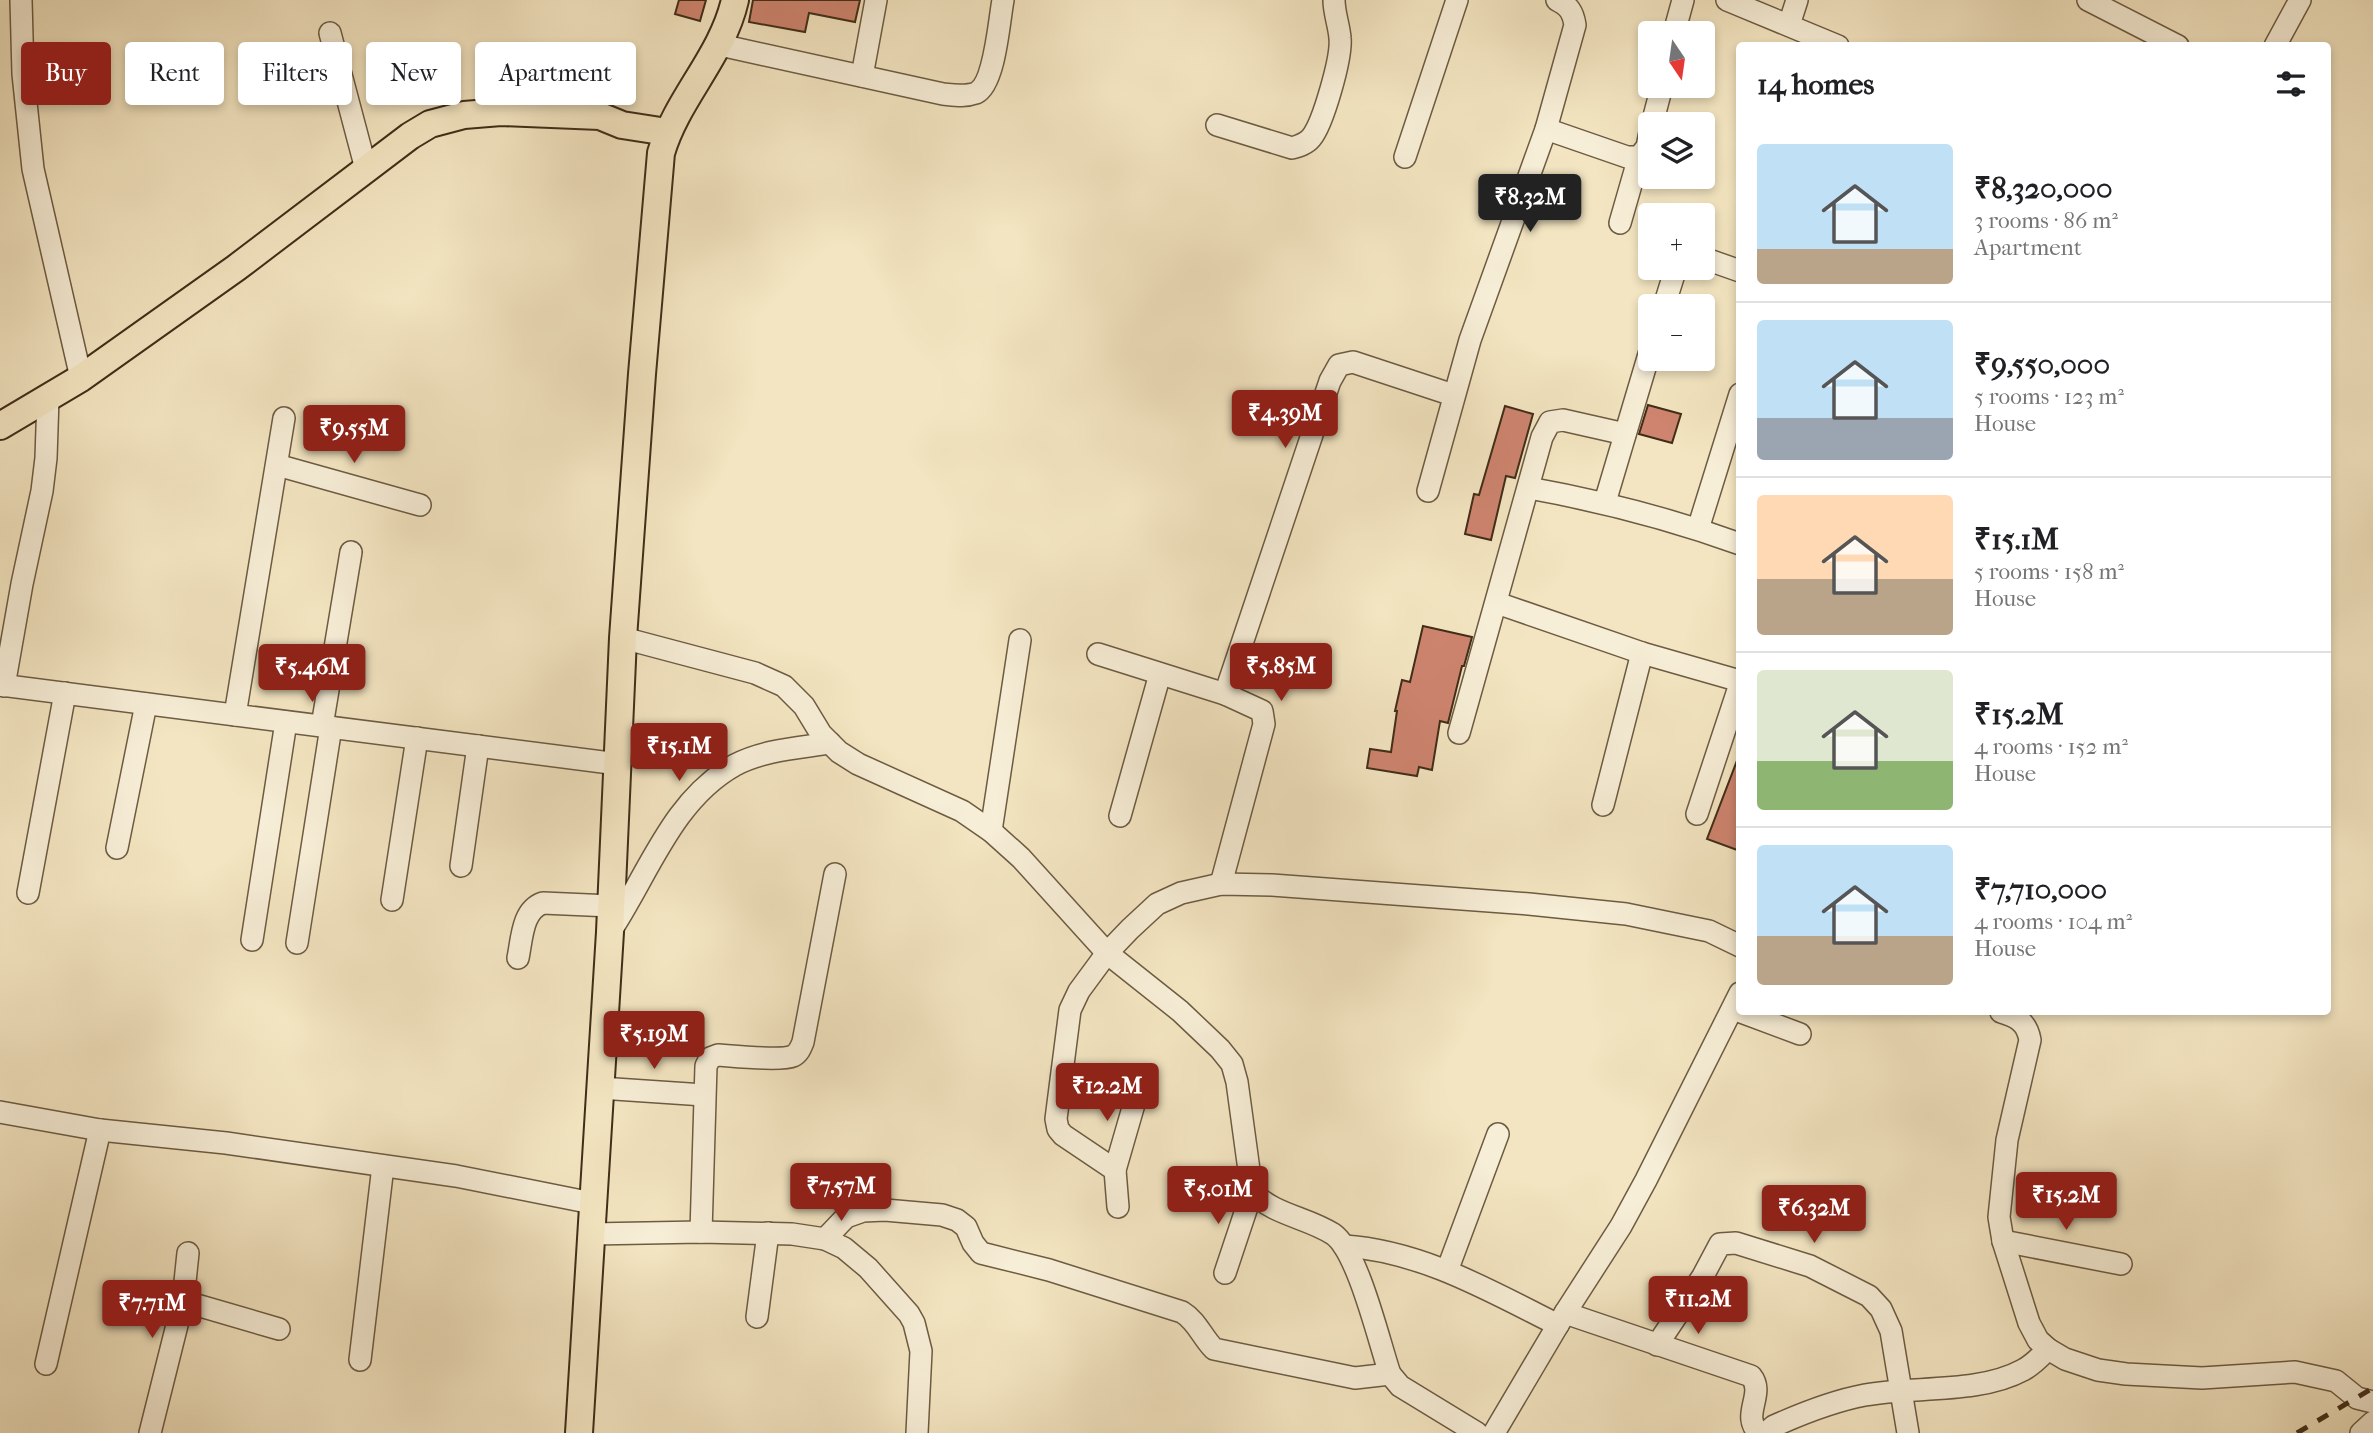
<!DOCTYPE html>
<meta charset="utf-8">
<style>
body{margin:0;font-family:"IM FELL French Canon",serif;background:#f6f6f6;color:#202124;height:100vh;display:flex;flex-direction:column;font-size:26px;white-space:nowrap}
*{box-sizing:border-box;margin:0}
p{font-size:23px;color:#757577}
.icon{flex:none;width:38px;height:38px;fill:none;stroke:currentColor;stroke-width:2;stroke-linecap:round;stroke-linejoin:round}
.map{position:relative;flex:1;overflow:hidden}
.drawer{position:absolute;left:1736px;top:42px;width:595px;height:973px;display:flex;flex-direction:column;background:#fff;border-radius:7px;box-shadow:0 4px 10px #0003}
.drawer>*{flex:none}
.hud{position:absolute;left:21px;top:42px;width:665px;height:63px;display:flex;gap:14px}
.needle{width:46px;rotate:167deg}
.controls{position:absolute;left:1638px;top:21px;display:grid;gap:14px}
.controls a{display:grid;place-items:center;width:77px;height:77px;border-radius:7px;background:#fff;box-shadow:0 4px 10px #0003;font-size:35px}
.price{position:absolute;translate:-50% -60px;padding:0 16px;border-radius:7px;background:#8f2418;color:#fff;font-size:23px;line-height:46px;filter:drop-shadow(0 2px 4px #0008)}
.price::after{content:'';position:absolute;left:50%;top:42px;width:21px;height:16px;margin-left:-10px;background:inherit;clip-path:polygon(0 0,100% 0,50% 100%)}
.price.on{background:#222;color:#fff}
ul{padding:0;list-style:none}
li{display:flex;align-items:center;gap:21px;height:175px;padding:0 21px}
li+li{border-top:2px solid #e0e0e0}
li span{display:grid;place-items:center;flex:none;width:196px;height:140px;border-radius:7px;color:#555}
li>.icon{margin-inline-start:auto}
span .icon{width:84px;height:84px;fill:#fffc;stroke-width:1}
li b{font-size:30px}
h2{display:flex;justify-content:space-between;align-items:center;height:84px;padding:0 21px;font-size:30px}
.pill{padding:0 24px;border-radius:7px;background:#fff;box-shadow:0 4px 10px #0003;font-size:24px;line-height:63px}
.pill.on{background:#8f2418;color:#fff}
.map>svg:first-child{display:block}
.building{fill:#ce846f;stroke:#402d18;stroke-width:2}
.lines{fill:none;stroke-linecap:round;stroke-linejoin:round}
.minor-casing{stroke:#6d5b42;stroke-width:24}
.major-casing{stroke:#402d18;stroke-width:30}
.minor{stroke:#f7eed7;stroke-width:21}
.major{stroke:#f3e5c1;stroke-width:26}
.rail{stroke:#402d18;stroke-width:5;stroke-dasharray:12 12;stroke-linecap:butt}
</style>
<div class="map">
<svg width="2373" height="1433" viewBox="0 0 2373 1433">
<rect width="100%" height="100%" fill="#f3e5c1"/>
<filter id="stains"><feTurbulence type="fractalNoise" baseFrequency=".00286" numOctaves="4"/><feColorMatrix values="0 0 0 0 .2 0 0 0 0 .09 0 0 0 0 .02 0 0 0 .5 -.17"/></filter>
<radialGradient id="worn" r=".72"><stop offset=".6" stop-color="#630" stop-opacity="0"/><stop offset="1" stop-color="#630" stop-opacity=".3"/></radialGradient>
<g class="building">
<path d="M679 0H706L700 21 675 14Z"/>
<path d="M753 0H860L855 22 809 13 805 32 749 22Z"/>
<path d="M1648 405 1681 414 1672 443 1639 434Z"/>
<path d="M1505 406 1533 414 1515 478 1506 476 1491 540 1465 534 1474 494 1479 495Z"/>
<path d="M1423 626 1472 637 1464 666H1462L1448 723 1440 721 1432 770 1419 767 1417 776 1367 768 1370 749 1391 752 1397 711H1395L1402 680 1410 682Z"/>
<path d="M1738 758H1740V851L1707 839Z"/>
</g>
<g class="lines">
<defs>
<g id="minor">
<path d="M21 0 23 74 33 169 81 378"/>
<path d="M1727 0 1838 46"/>
<path d="M2088 0 2178 46"/>
<path d="M1789 25 1797 0"/>
<path d="M330 33 366 169"/>
<path d="M1674 33 1683 0"/>
<path d="M720 45 943 94C954 95 965 97 976 93 995 84 999 21 1003 0"/>
<path d="M2275 46 2300 0"/>
<path d="M862 76 876 0"/>
<path d="M1652 124 1662 86"/>
<path d="M1217 125 1292 148C1299 146 1306 144 1311 138 1323 124 1342 57 1340 38 1339 25 1334 13 1334 0"/>
<path d="M1546 129 1627 157H1639L1647 147 1650 132"/>
<path d="M1405 157 1457 0"/>
<path d="M1620 223 1639 157"/>
<path d="M1703 258 1740 271"/>
<path d="M1664 306 1676 268"/>
<path d="M277 465 420 505"/>
<path d="M1529 488C1601 501 1671 519 1740 544"/>
<path d="M1428 491 1470 340 1546 129 1575 25C1573 12 1569 6 1557 0"/>
<path d="M1605 502 1650 351"/>
<path d="M1698 529 1740 394"/>
<path d="M1497 603 1642 653 1740 681"/>
<path d="M623 638 755 673 784 686 804 706 821 734 839 752 858 764 962 811 991 831 1021 858 1107 953 1180 1011 1220 1049 1232 1064 1237 1082 1252 1192C1274 1215 1306 1217 1333 1234 1358 1251 1379 1342 1390 1374L1400 1386 1477 1433"/>
<path d="M1098 654 1225 694 1262 711 1264 724 1221 884"/>
<path d="M0 685 618 764"/>
<path d="M4 686 22 584 42 491 46 458 48 398"/>
<path d="M1225 694 1330 381 1339 365 1353 362 1453 395"/>
<path d="M235 715 284 418"/>
<path d="M322 726 351 552"/>
<path d="M1459 733 1542 437 1550 422 1563 420 1625 434"/>
<path d="M1603 805 1642 653"/>
<path d="M1697 814 1740 684"/>
<path d="M1120 816 1160 674"/>
<path d="M991 831 1020 640"/>
<path d="M117 848 146 704"/>
<path d="M461 866 478 746"/>
<path d="M28 893 65 693"/>
<path d="M392 900 417 738"/>
<path d="M610 932C648 875 672 800 735 765 763 750 799 748 830 743"/>
<path d="M252 940 286 722"/>
<path d="M297 943 331 727"/>
<path d="M518 958C522 939 522 910 543 903L611 906"/>
<path d="M1741 1012 1800 1034"/>
<path d="M2001 1012C2018 1017 2027 1023 2030 1040L2007 1140 1999 1217 2003 1241 2029 1323 2038 1340 2048 1349 2065 1359 2098 1370 2126 1374 2202 1378 2295 1372 2336 1381 2357 1398 2373 1402"/>
<path d="M600 1088 704 1095"/>
<path d="M0 1112 100 1130 226 1143 456 1176 592 1203"/>
<path d="M1115 1170 1139 1087"/>
<path d="M1118 1207 1115 1170 1063 1135 1058 1129 1056 1119 1070 1010 1079 991 1107 953 1130 929 1157 904 1181 893 1221 884 1272 885 1529 904 1626 914 1709 931 1740 946"/>
<path d="M701 1232 706 1066 710 1058 718 1055C733 1056 782 1061 793 1056 799 1053 801 1047 803 1042L835 874"/>
<path d="M591 1234 701 1232 792 1234 825 1239 844 1248 868 1268 909 1314 914 1323 921 1351 917 1433"/>
<path d="M825 1239 846 1217 863 1211 885 1210 942 1215 957 1220 966 1227 973 1243 981 1253 1049 1270 1182 1312C1197 1321 1202 1337 1214 1349L1355 1378 1390 1374"/>
<path d="M2003 1241 2121 1264"/>
<path d="M1344 1246C1422 1251 1490 1291 1558 1325"/>
<path d="M1447 1271 1498 1134"/>
<path d="M1225 1273 1252 1192"/>
<path d="M183 1301 279 1329"/>
<path d="M1565 1313 1751 1376C1766 1394 1740 1415 1759 1433"/>
<path d="M757 1317 768 1233"/>
<path d="M1657 1345 1703 1276 1720 1244 1736 1243 1810 1266 1869 1296 1881 1309 1891 1331 1908 1433"/>
<path d="M360 1360 383 1166"/>
<path d="M46 1364 100 1130"/>
<path d="M150 1433 183 1301 188 1253"/>
<path d="M1494 1433 1565 1313 1621 1226 1646 1180 1740 993"/>
<path d="M1766 1433 1774 1426C1803 1413 1833 1401 1865 1395 1913 1386 1979 1394 2023 1370 2033 1365 2040 1357 2048 1349"/>
<path d="M2361 1433 2373 1422"/>
</g>
<g id="major">
<path d="M0 426 81 378 236 268 410 136 430 124 464 115 501 112 600 116 622 125 667 132"/>
<path d="M579 1433 610 932 623 638 642 374 661 153C677 98 722 57 735 0"/>
</g>
</defs>
<use href="#minor" class="minor-casing"/>
<use href="#major" class="major-casing"/>
<use href="#minor" class="minor"/>
<use href="#major" class="major"/>
<path class="rail" d="M2297 1433 2373 1388"/>
</g>
<rect width="100%" height="100%" filter="url(#stains)"/>
<rect width="100%" height="100%" fill="url(#worn)"/>
</svg>
<div class="controls">
<a><svg class="needle" viewBox="-14 -14 28 28"><path d="M0-13l5 13h-10z" fill="#e53935"/><path d="M0 13l5-13h-10z" fill="#757577"/></svg></a>
<a><svg class="icon" aria-label="layers" viewBox="0 0 24 24"><path d="M12 4l9 5-9 5-9-5zM3 14l9 5 9-5"/></svg></a>
<a>+</a>
<a>−</a>
</div>
<b class="price on" style="left:1530px;top:234px">₹8.32M</b>
<b class="price" style="left:1285px;top:450px">₹4.39M</b>
<b class="price" style="left:354px;top:465px">₹9.55M</b>
<b class="price" style="left:1281px;top:703px">₹5.85M</b>
<b class="price" style="left:312px;top:704px">₹5.46M</b>
<b class="price" style="left:679px;top:783px">₹15.1M</b>
<b class="price" style="left:654px;top:1071px">₹5.19M</b>
<b class="price" style="left:1107px;top:1123px">₹12.2M</b>
<b class="price" style="left:841px;top:1223px">₹7.57M</b>
<b class="price" style="left:1218px;top:1226px">₹5.01M</b>
<b class="price" style="left:2066px;top:1232px">₹15.2M</b>
<b class="price" style="left:1814px;top:1245px">₹6.32M</b>
<b class="price" style="left:1698px;top:1336px">₹11.2M</b>
<b class="price" style="left:152px;top:1340px">₹7.71M</b>
<div class="hud">
<a class="pill on">Buy</a>
<a class="pill">Rent</a>
<a class="pill">Filters</a>
<a class="pill">New</a>
<a class="pill">Apartment</a>
</div>
<section class="drawer">
<h2>14 homes<svg class="icon" aria-label="filters" viewBox="0 0 24 24"><path d="M4 7h16M4 17h16"/><circle cx="9" cy="7" r="2"/><circle cx="15" cy="17" r="2"/></svg></h2>
<ul>
<li><span style="background:linear-gradient(#bfe0f5 75%,#b9a48a 0)"><svg class="icon" aria-label="home" viewBox="0 0 24 24"><path d="M3 11l9-7 9 7M6 9v11h12V9"/></svg></span><div><b>₹8,320,000</b><p>3 rooms · 86 m²</p><p>Apartment</p></div></li>
<li><span style="background:linear-gradient(#bfe0f5 70%,#9aa5b1 0)"><svg class="icon" aria-label="home" viewBox="0 0 24 24"><path d="M3 11l9-7 9 7M6 9v11h12V9"/></svg></span><div><b>₹9,550,000</b><p>5 rooms · 123 m²</p><p>House</p></div></li>
<li><span style="background:linear-gradient(#ffd9b3 60%,#b9a48a 0)"><svg class="icon" aria-label="home" viewBox="0 0 24 24"><path d="M3 11l9-7 9 7M6 9v11h12V9"/></svg></span><div><b>₹15.1M</b><p>5 rooms · 158 m²</p><p>House</p></div></li>
<li><span style="background:linear-gradient(#dfe7d0 65%,#8fb573 0)"><svg class="icon" aria-label="home" viewBox="0 0 24 24"><path d="M3 11l9-7 9 7M6 9v11h12V9"/></svg></span><div><b>₹15.2M</b><p>4 rooms · 152 m²</p><p>House</p></div></li>
<li><span style="background:linear-gradient(#bfe0f5 65%,#b9a48a 0)"><svg class="icon" aria-label="home" viewBox="0 0 24 24"><path d="M3 11l9-7 9 7M6 9v11h12V9"/></svg></span><div><b>₹7,710,000</b><p>4 rooms · 104 m²</p><p>House</p></div></li>
</ul>
</section>
</div>
